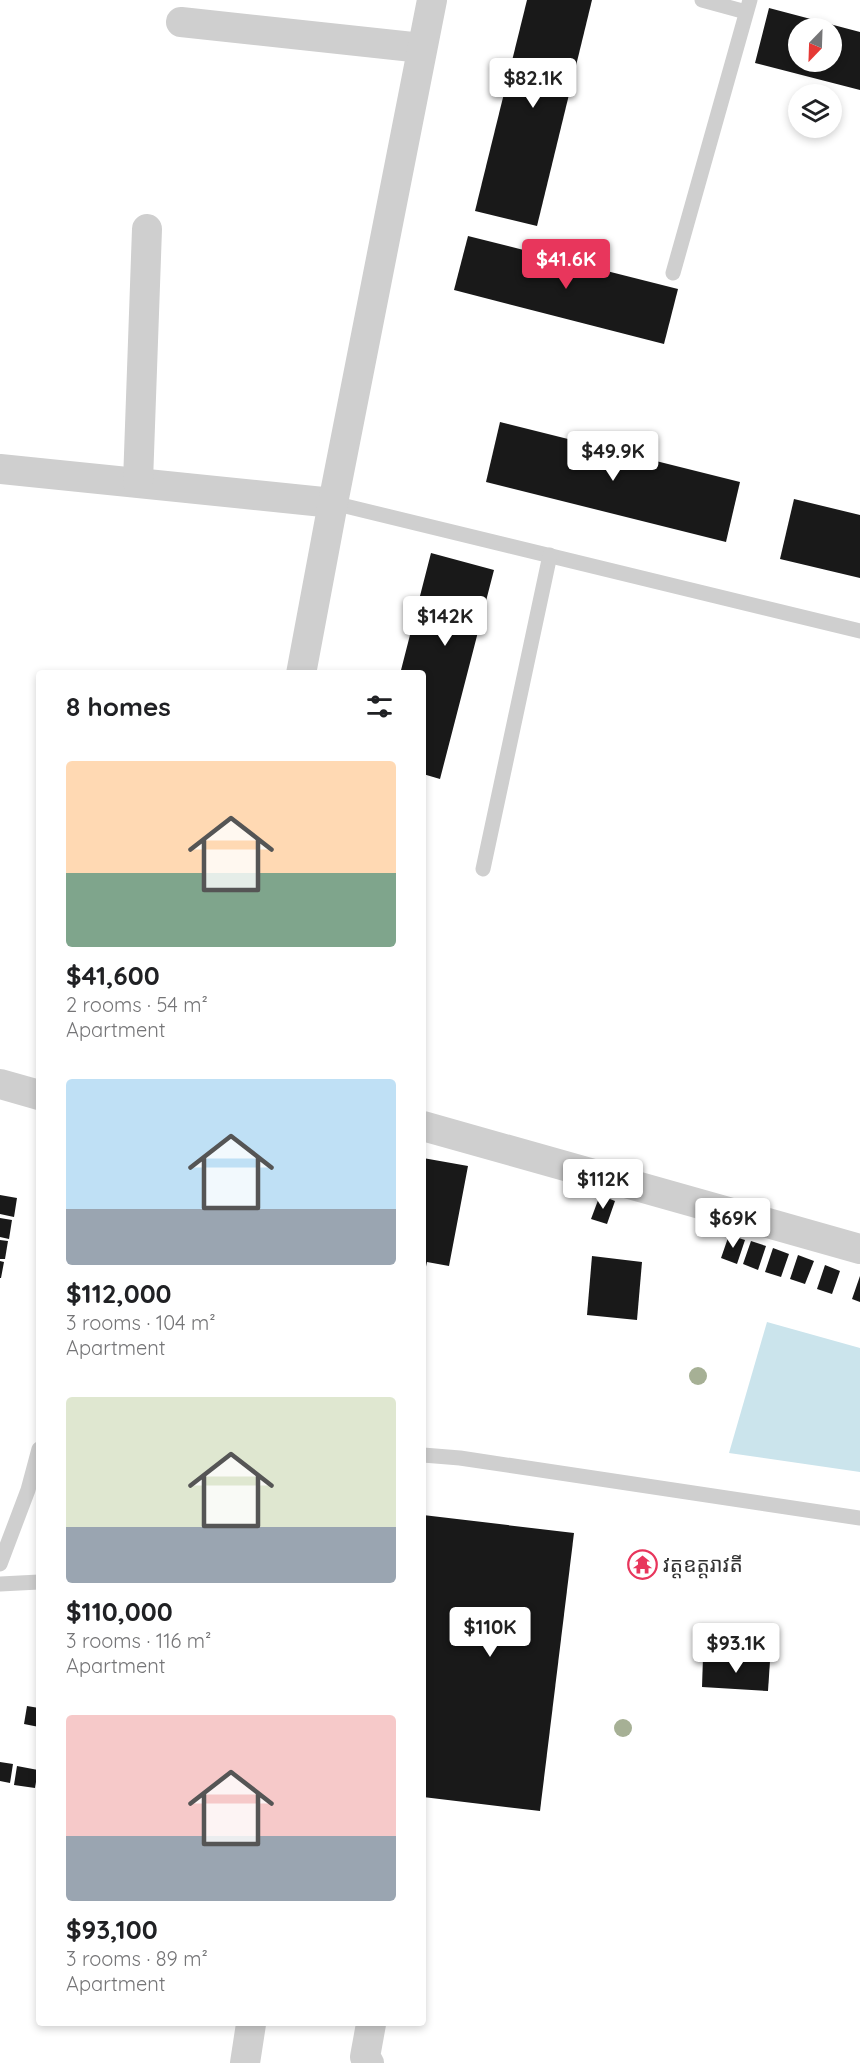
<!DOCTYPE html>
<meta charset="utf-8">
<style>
body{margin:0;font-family:Quicksand,"Noto Sans Khmer",sans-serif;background:#f2f2f2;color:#202124;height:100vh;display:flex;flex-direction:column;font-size:22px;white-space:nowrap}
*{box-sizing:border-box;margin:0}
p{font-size:20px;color:#757577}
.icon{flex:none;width:33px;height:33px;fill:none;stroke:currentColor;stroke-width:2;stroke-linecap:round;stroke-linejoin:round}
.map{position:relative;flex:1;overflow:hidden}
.panel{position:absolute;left:36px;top:670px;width:390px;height:1356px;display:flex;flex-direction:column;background:#fff;border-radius:6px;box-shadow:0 3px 9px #0003}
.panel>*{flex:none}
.needle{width:39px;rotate:203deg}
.tools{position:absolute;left:788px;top:18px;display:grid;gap:12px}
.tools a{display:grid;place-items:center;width:54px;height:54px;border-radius:50%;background:#fff;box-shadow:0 3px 9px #0003;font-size:30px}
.price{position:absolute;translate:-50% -51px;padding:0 14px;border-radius:6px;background:#fff;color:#222;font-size:20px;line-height:39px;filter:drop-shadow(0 2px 3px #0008)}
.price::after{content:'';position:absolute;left:50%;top:36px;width:18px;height:14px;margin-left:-9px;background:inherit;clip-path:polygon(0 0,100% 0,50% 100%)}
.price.selected{background:#e8365c;color:#fff}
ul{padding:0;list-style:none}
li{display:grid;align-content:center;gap:12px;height:318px;padding:0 30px}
li span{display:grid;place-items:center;height:186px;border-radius:6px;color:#555}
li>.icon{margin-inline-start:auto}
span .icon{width:108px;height:108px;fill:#fffc;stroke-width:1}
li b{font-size:26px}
h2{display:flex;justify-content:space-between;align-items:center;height:72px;padding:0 30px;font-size:26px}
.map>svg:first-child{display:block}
.water{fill:#cbe4ec}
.building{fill:#191919;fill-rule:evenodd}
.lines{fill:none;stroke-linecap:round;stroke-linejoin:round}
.service{stroke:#cfcfcf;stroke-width:15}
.minor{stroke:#cfcfcf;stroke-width:30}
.tree{fill:#a6b095}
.labels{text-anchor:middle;stroke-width:6;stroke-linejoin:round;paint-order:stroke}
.poi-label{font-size:21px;fill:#323232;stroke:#fff;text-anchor:start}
</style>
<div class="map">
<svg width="860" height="2063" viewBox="0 0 860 2063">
<rect width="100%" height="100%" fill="#fff"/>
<path class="water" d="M767 1322 860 1348V1472L729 1453Z"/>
<g class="building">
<path d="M527 0H592L537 226 475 211Z"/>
<path d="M769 8 860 32V90L755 63ZM798 28H831V62H798Z"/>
<path d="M468 236 678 289 664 344 454 290Z"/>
<path d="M500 422 740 482 726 542 486 482Z"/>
<path d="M794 499 860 515V578L780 559Z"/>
<path d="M431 553 494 570 440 779 423 774V674H400Z"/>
<path d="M423 1158 468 1166 449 1266 427 1262 424 1276Z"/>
<path d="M0 1195 17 1198 14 1217 0 1214Z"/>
<path d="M600 1195 615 1201 607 1224 591 1219Z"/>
<path d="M0 1218 12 1220 9 1239 0 1237Z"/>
<path d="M729 1235 745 1240 737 1264 721 1258Z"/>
<path d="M0 1240 8 1241 5 1259H0Z"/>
<path d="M751 1241 766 1246 758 1270 743 1264Z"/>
<path d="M773 1248 789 1254 781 1277 765 1272Z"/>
<path d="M798 1255 814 1261 805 1284 790 1279Z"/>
<path d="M592 1256 642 1262 637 1320 587 1315Z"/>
<path d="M0 1261 4 1262 1 1278H0Z"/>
<path d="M825 1265 840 1271 832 1294 817 1289Z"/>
<path d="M860 1276V1302L852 1299Z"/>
<path d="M423 1515 574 1533 540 1811 423 1797Z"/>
<path d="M703 1657 770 1661 768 1691 702 1687Z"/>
<path d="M27 1706 39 1708V1727L24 1724Z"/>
<path d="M0 1762 13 1764 10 1783 0 1781Z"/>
<path d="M17 1766 38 1770 35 1788 14 1785Z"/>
</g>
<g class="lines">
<g class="service">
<path d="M702 0 746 12"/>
<path d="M673 273 750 0"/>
<path d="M333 503 860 631"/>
<path d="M483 869 550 555"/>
<path d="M423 1455 460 1458 860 1518"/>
<path d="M0 1564 28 1490 39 1449"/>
<path d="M0 1584 39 1582"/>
</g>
<g class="minor">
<path d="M181 22 422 48"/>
<path d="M0 469 333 503"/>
<path d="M138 482 147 229"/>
<path d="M301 674 333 503 432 0"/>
<path d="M0 1084 39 1095"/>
<path d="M423 1126 860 1249"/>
<path d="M245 2063 251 2024"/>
<path d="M369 2063 365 2057 371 2024"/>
</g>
</g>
<g class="tree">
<circle cx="698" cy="1376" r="9"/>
<circle cx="623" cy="1728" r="9"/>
</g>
<defs>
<symbol id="temple-ring" viewBox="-11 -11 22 22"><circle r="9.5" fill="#fff" stroke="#e8365c" stroke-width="1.5"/><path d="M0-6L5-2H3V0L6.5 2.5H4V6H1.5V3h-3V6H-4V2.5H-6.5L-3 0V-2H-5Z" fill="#e8365c"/></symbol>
</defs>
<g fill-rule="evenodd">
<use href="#temple-ring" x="626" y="1548" width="33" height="33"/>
</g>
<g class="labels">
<g class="poi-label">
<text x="663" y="1572">វត្តឧត្តរាវតី</text>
</g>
</g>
</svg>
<div class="tools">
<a><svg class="needle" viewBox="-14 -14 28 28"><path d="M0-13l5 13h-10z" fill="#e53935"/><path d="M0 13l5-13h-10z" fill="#757577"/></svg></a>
<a><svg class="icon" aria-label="layers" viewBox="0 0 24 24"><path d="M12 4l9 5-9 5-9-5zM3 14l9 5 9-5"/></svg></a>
</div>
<b class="price" style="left:533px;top:109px">$82.1K</b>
<b class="price selected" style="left:566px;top:290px">$41.6K</b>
<b class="price" style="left:613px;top:482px">$49.9K</b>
<b class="price" style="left:445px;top:647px">$142K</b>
<b class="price" style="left:603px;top:1210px">$112K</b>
<b class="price" style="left:733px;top:1249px">$69K</b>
<b class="price" style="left:490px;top:1658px">$110K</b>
<b class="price" style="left:736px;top:1674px">$93.1K</b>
<section class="panel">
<h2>8 homes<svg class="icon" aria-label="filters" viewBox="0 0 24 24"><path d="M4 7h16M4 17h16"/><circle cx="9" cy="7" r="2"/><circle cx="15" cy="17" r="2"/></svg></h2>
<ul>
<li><span style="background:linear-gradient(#ffd9b3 60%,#7fa58c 0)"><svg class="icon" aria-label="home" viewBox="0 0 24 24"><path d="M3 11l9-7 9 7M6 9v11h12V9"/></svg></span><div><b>$41,600</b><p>2 rooms · 54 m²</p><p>Apartment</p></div></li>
<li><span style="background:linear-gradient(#bfe0f5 70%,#9aa5b1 0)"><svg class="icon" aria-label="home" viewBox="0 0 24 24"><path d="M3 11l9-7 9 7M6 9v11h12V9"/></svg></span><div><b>$112,000</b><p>3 rooms · 104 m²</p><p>Apartment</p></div></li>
<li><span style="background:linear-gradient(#dfe7d0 70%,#9aa5b1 0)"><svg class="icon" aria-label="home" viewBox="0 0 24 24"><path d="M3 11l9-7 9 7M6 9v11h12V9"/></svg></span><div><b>$110,000</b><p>3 rooms · 116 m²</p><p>Apartment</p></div></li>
<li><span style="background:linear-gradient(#f6c9c9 65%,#9aa5b1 0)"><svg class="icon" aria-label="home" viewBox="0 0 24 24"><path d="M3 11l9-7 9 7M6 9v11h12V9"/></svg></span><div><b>$93,100</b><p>3 rooms · 89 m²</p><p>Apartment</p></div></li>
</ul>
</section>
</div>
